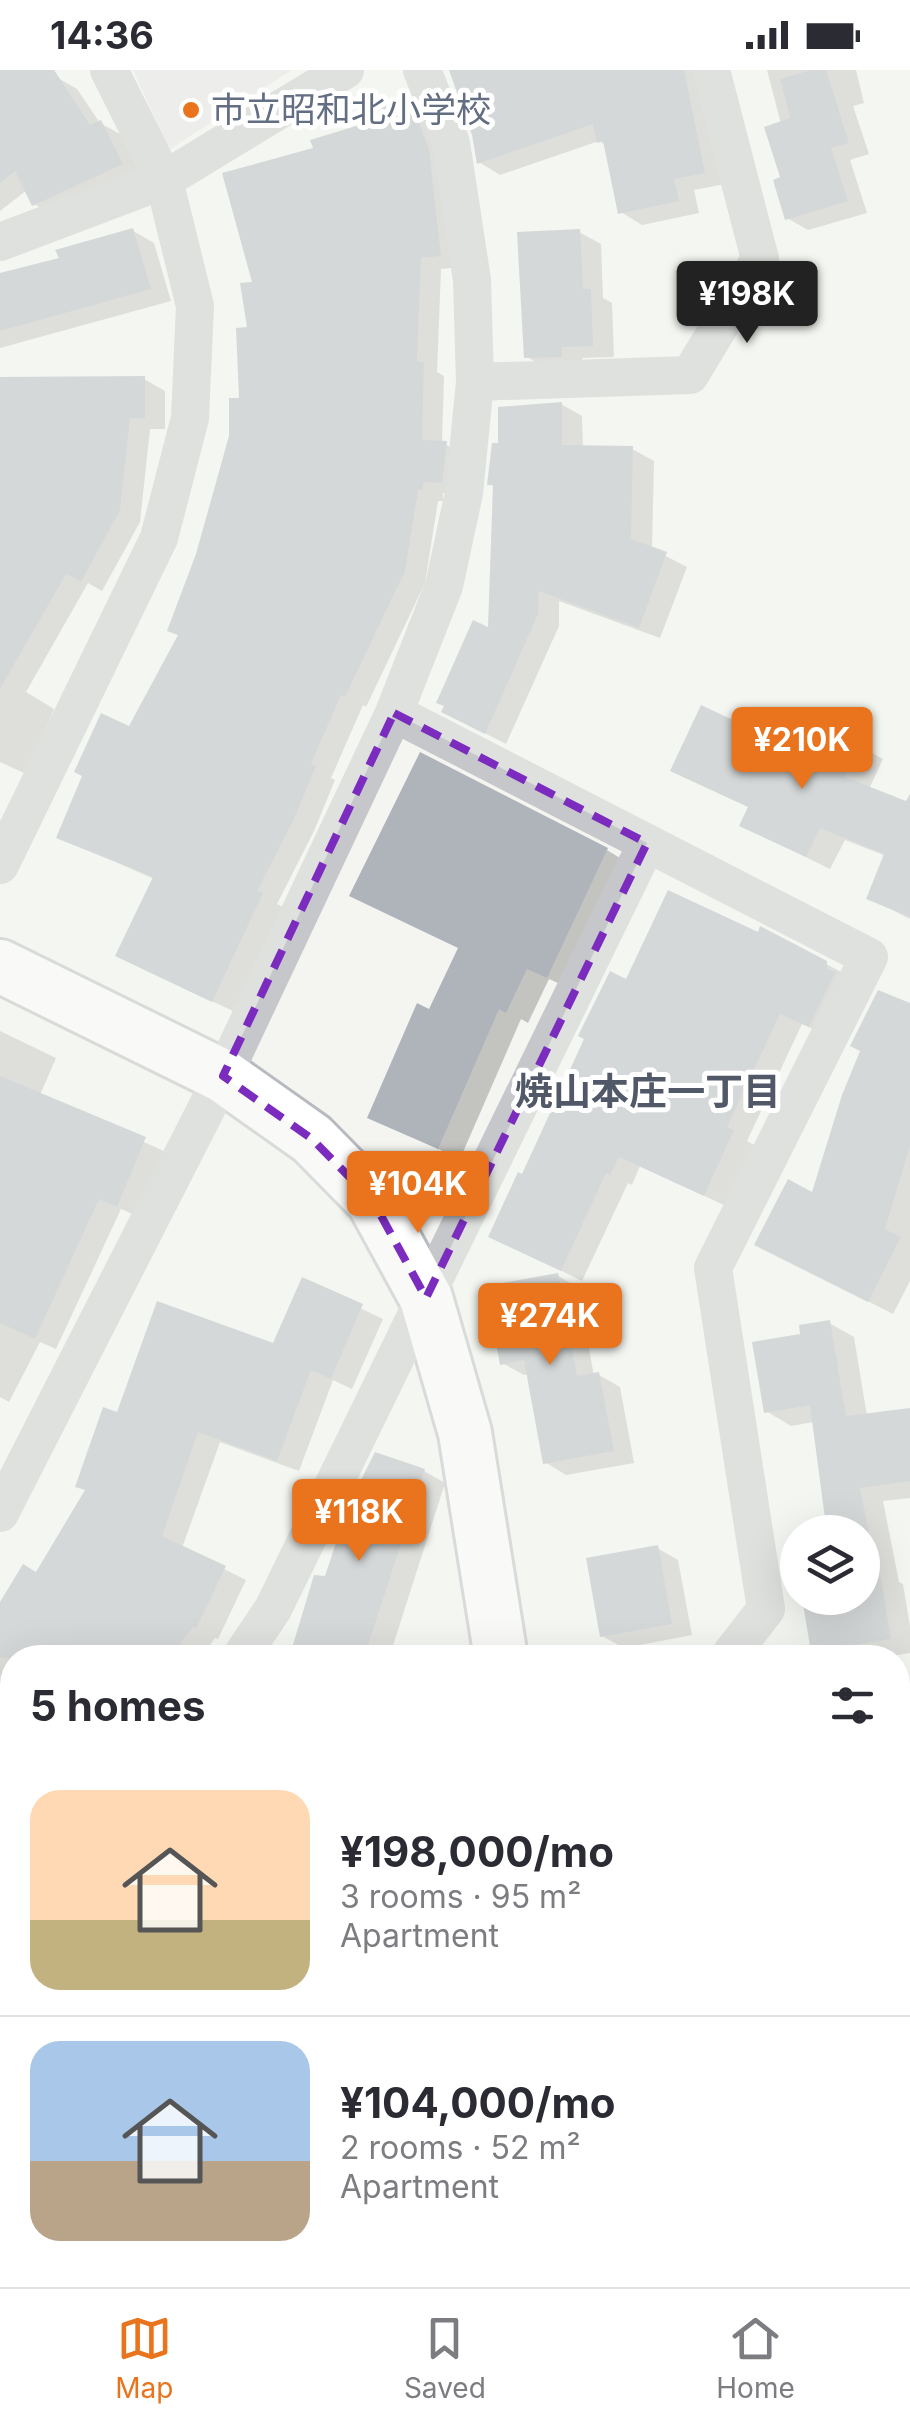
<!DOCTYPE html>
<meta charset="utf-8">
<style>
body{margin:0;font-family:Inter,"Noto Sans JP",sans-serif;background:#f7f7f7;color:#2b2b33;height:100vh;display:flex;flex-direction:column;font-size:38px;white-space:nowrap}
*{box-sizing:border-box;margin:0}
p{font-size:32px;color:#7c7c81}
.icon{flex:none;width:55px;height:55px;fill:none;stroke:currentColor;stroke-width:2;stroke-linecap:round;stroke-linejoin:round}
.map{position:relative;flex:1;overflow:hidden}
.side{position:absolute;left:0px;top:1575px;width:910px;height:642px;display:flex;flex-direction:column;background:#fff;border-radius:40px 40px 0 0;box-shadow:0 10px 40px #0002}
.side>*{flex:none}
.buttons{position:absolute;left:780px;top:1445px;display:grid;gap:20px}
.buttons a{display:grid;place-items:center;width:100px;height:100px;border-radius:50%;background:#fff;box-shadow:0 10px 40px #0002;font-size:50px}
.price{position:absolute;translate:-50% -85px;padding:0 22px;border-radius:10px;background:#e9741d;color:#fff;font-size:32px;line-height:65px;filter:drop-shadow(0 2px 5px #0008)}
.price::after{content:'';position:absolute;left:50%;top:60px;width:30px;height:22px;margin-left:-15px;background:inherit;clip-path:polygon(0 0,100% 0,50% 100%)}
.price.active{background:#222;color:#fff}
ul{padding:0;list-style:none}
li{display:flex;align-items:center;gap:30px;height:250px;padding:0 30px}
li+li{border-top:2px solid #e1e1e2}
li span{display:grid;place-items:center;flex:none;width:280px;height:200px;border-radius:30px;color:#555}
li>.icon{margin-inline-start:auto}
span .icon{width:120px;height:120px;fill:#fffc;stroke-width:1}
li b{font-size:42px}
h2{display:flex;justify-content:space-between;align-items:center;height:120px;padding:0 30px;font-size:42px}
.status{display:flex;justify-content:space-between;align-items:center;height:70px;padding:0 50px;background:#fff;direction:ltr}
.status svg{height:28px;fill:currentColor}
.tabs{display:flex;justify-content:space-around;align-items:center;height:140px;border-top:2px solid #e1e1e2;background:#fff;font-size:28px;color:#7c7c81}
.tabs a{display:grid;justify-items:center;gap:5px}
.tabs .active{color:#e9741d}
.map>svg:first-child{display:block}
.built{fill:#e5e5e4}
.shadow{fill:#0003}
.building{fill:#afb4bb}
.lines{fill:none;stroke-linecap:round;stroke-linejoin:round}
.secondary-casing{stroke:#b7babf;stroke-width:58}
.street{stroke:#c5c7cb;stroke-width:38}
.secondary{stroke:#fff;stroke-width:52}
.marked{fill:none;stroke:#7b2cbf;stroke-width:8;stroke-dasharray:20 12;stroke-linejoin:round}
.poi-dot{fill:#e9741d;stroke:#fff;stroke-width:4}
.labels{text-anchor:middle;stroke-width:10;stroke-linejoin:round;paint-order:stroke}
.poi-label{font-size:35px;fill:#636e83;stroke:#fff;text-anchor:start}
.neighbourhood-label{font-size:38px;font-weight:bold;fill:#515968;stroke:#fff}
</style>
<div class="status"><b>14:36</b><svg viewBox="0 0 49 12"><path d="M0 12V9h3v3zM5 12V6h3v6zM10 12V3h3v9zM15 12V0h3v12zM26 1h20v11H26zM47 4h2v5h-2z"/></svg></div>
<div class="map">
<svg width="910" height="2217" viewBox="0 0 910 2217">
<rect width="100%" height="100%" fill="#f4f5f1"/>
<path class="built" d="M133 0H292L169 80Z"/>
<g class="shadow">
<path d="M0 0H53L58 8 77 19 100 53 122 65 143 106 55 146 34 134 27 120 0 141Z"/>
<path d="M451 0H702L725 114 694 120 699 143 642 155 621 142 606 75 599 71 500 105 479 92 474 64Z"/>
<path d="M767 0H856L864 33 853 36 869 84 850 90 867 143 808 160 787 148 781 54Z"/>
<path d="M409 32 430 44 461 197 441 199 437 302 444 306 442 373 466 385 463 424 443 423V431H438L425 513 366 637 363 635 331 708 335 710 314 761 277 834 283 837 233 941 139 897 154 809 60 767 130 659 181 565 199 485 242 330 255 214 316 80Z"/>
<path d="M133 161 154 173 171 231 0 278V206L62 189Z"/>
<path d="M579 162 601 174 603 228 612 233 614 287 582 288V298L547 299 526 286Z"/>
<path d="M144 309 165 321V359H150L140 452 102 521 88 513 26 622 54 639 26 704 0 692V310Z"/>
<path d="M561 334 582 346 583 378 632 379 654 391 652 479 687 497 660 568 559 531V556L506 674 465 653 491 561 496 417 490 414Z"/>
<path d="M781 676H859L883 689 869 719 910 736V849L869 828 886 786 845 770 830 799 767 768Z"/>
<path d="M607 780 628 793 569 918 549 909 528 953 521 949 460 1089 370 1047 431 942 461 879Z"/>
<path d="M761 860 851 907 830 967 802 954 747 1071 754 1075 726 1136 640 1096 632 1115 628 1113 582 1211 491 1166 627 912 759 865Z"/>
<path d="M910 936V1211L893 1244 783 1188 814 1125 863 981Z"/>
<path d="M0 961 56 988 40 1025 166 1082 139 1147 121 1139 56 1279 40 1272 9 1332 0 1327Z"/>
<path d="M557 1205 578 1218 594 1306 599 1305 620 1317 634 1393 566 1405 545 1392 529 1304 524 1305 502 1293Z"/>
<path d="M303 1211 383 1249 352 1319 333 1310 299 1401 220 1372 182 1478 246 1510 218 1569 215 1568 200 1588H12V1781L0 1766V1536L38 1505 87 1421 118 1345 274 1276Z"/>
<path d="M829 1253 854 1267 867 1346 910 1340V1428L883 1431 899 1512 903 1514 910 1556V1583L880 1588H827L814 1580 805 1528H862V1462H810L829 1458 814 1352 791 1356 766 1341 803 1266Z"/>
<path d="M424 1401 445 1413 389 1588H292L327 1509Z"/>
<path d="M657 1478 678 1490 692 1565 624 1578 602 1566Z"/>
<path d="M12 1907V2205H192L196 2217H0V1914Z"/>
<path d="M898 2001 910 2008 898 2040Z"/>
<path d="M354 2205H431L436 2217H324Z"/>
</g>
<g class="building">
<path d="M0 0H54L90 55 101 50 123 94 32 136 15 101 0 113Z"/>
<path d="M449 0H684L705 103 674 109 679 131 618 144 603 71 597 73 593 54 477 94 472 65Z"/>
<path d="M811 0H826L849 73 831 78 848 131 785 150 773 110 780 107 764 57 790 48 780 9Z"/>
<path d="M410 30 429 79 441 186 421 188 417 292H424L422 370 447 371 442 413 423 412V420H418L405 501 345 627 341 625 311 694 316 696 294 749 257 821 263 823 212 932 115 886 153 807 56 768 82 706 74 702 101 643 129 656 178 565 167 561 196 484 229 366V328H239L236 258 247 257 240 213 252 212 222 103 313 78 310 70 366 53 363 42Z"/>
<path d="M133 158 151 219 0 261V203L59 188 55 180Z"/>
<path d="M580 159 583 219H591L593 276 562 277V287L524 288 517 162Z"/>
<path d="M145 306V348H130L120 440 81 512 66 504 0 619V307Z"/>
<path d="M562 332V375L633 376 631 469 667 482 639 558 539 521 538 544 485 664 441 642 444 636 436 633 473 550 488 557 493 415H487L492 373H498V337Z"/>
<path d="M701 635 780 672 795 642 861 673 845 707 906 731 910 724V847L866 829 884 784 820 758 806 787 739 756 748 737 670 701Z"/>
<path d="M420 682 608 778 547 908 527 899 506 943 499 939 438 1079 367 1048 417 933 429 939 458 878 349 826Z"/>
<path d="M668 820 758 862 760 856 827 891V899L836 902 809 957 780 944 727 1057 734 1060 704 1126 619 1087 610 1105 606 1103 561 1201 488 1167 518 1102 522 1104 584 969 578 966 610 901 626 909Z"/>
<path d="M878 920 910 933V1076L885 1159 901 1167 868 1232 754 1175 788 1109 812 1122 842 1025 860 981 850 976Z"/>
<path d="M0 1006 146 1067 117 1137 99 1129 35 1269 0 1253Z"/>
<path d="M558 1203 577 1306 599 1302 614 1381 543 1394 524 1290 500 1295 486 1216Z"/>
<path d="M302 1207 363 1234 331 1309 311 1300 277 1391 198 1362 162 1466 226 1496 196 1559 193 1557 169 1588H0V1532L23 1494 36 1502 85 1420 75 1417 103 1337 117 1342 157 1231 273 1273Z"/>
<path d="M830 1250 846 1346 910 1338V1411L860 1418 876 1498 879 1497 891 1569 811 1582 802 1528H862V1462H807V1460L826 1456 810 1335 764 1343 752 1272 800 1264 799 1255Z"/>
<path d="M375 1382 425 1399 364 1588H289L314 1505 325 1506 349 1434Z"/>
<path d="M658 1475 672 1554 600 1567 586 1488Z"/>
</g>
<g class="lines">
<defs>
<g id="secondary">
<path d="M0 896 223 1006 312 1069 373 1131 426 1228 465 1363 501 1588"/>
<path d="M603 2205 605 2217"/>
</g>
</defs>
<use href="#secondary" class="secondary-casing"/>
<g class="street">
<path d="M0 172 164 110 345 0"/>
<path d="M475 312 690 305 760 189 711 0"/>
<path d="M394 643 869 887 713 1198 766 1539 728 1588"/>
<path d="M0 795 159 468 190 348 195 236 164 110 109 0"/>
<path d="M0 1443 223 1006 394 643 444 516 464 423 475 312 472 210 451 73 422 0"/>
<path d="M240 1588 273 1539 647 773"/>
<path d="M0 1863 12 1853"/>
<path d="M241 2205 245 2217"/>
</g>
<use href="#secondary" class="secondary"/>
</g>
<path d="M0 0H910V2217H0ZM394 643 647 773 426 1228 373 1131 312 1069 223 1006Z" fill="#f4f5f1" fill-opacity=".55" fill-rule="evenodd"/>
<path class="marked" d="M394 643 647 773 426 1228 373 1131 312 1069 223 1006Z"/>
<circle class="poi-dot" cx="191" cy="40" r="10"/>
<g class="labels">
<g class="poi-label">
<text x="211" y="52">市立昭和北小学校</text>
</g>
<g class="neighbourhood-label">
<text x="648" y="1035">焼山本庄一丁目</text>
</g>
</g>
</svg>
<div class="buttons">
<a><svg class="icon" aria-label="layers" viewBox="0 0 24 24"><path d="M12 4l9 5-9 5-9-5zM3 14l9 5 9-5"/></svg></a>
</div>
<b class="price active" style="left:747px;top:276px">¥198K</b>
<b class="price" style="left:802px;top:722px">¥210K</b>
<b class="price" style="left:418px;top:1166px">¥104K</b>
<b class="price" style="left:550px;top:1298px">¥274K</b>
<b class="price" style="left:359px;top:1494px">¥118K</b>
<section class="side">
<h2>5 homes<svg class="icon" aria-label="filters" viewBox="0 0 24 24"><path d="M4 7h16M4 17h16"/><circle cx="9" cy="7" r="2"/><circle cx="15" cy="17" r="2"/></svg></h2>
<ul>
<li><span style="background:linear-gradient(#ffd9b3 65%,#c2b280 0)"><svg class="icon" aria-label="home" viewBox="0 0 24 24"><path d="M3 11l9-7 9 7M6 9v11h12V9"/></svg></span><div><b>¥198,000/mo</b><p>3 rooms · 95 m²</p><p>Apartment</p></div></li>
<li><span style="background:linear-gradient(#a9c7e8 60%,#b9a48a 0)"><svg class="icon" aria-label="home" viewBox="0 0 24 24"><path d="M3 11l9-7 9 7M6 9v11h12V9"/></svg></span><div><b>¥104,000/mo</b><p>2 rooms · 52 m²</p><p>Apartment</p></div></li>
</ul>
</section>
</div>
<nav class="tabs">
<a class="active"><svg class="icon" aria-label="map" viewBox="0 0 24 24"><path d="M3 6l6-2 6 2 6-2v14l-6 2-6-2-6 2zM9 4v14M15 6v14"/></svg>Map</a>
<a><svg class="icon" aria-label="saved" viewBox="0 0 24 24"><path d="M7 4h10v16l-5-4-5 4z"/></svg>Saved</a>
<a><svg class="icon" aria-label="home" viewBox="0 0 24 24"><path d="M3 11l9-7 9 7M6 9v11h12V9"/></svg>Home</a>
</nav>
